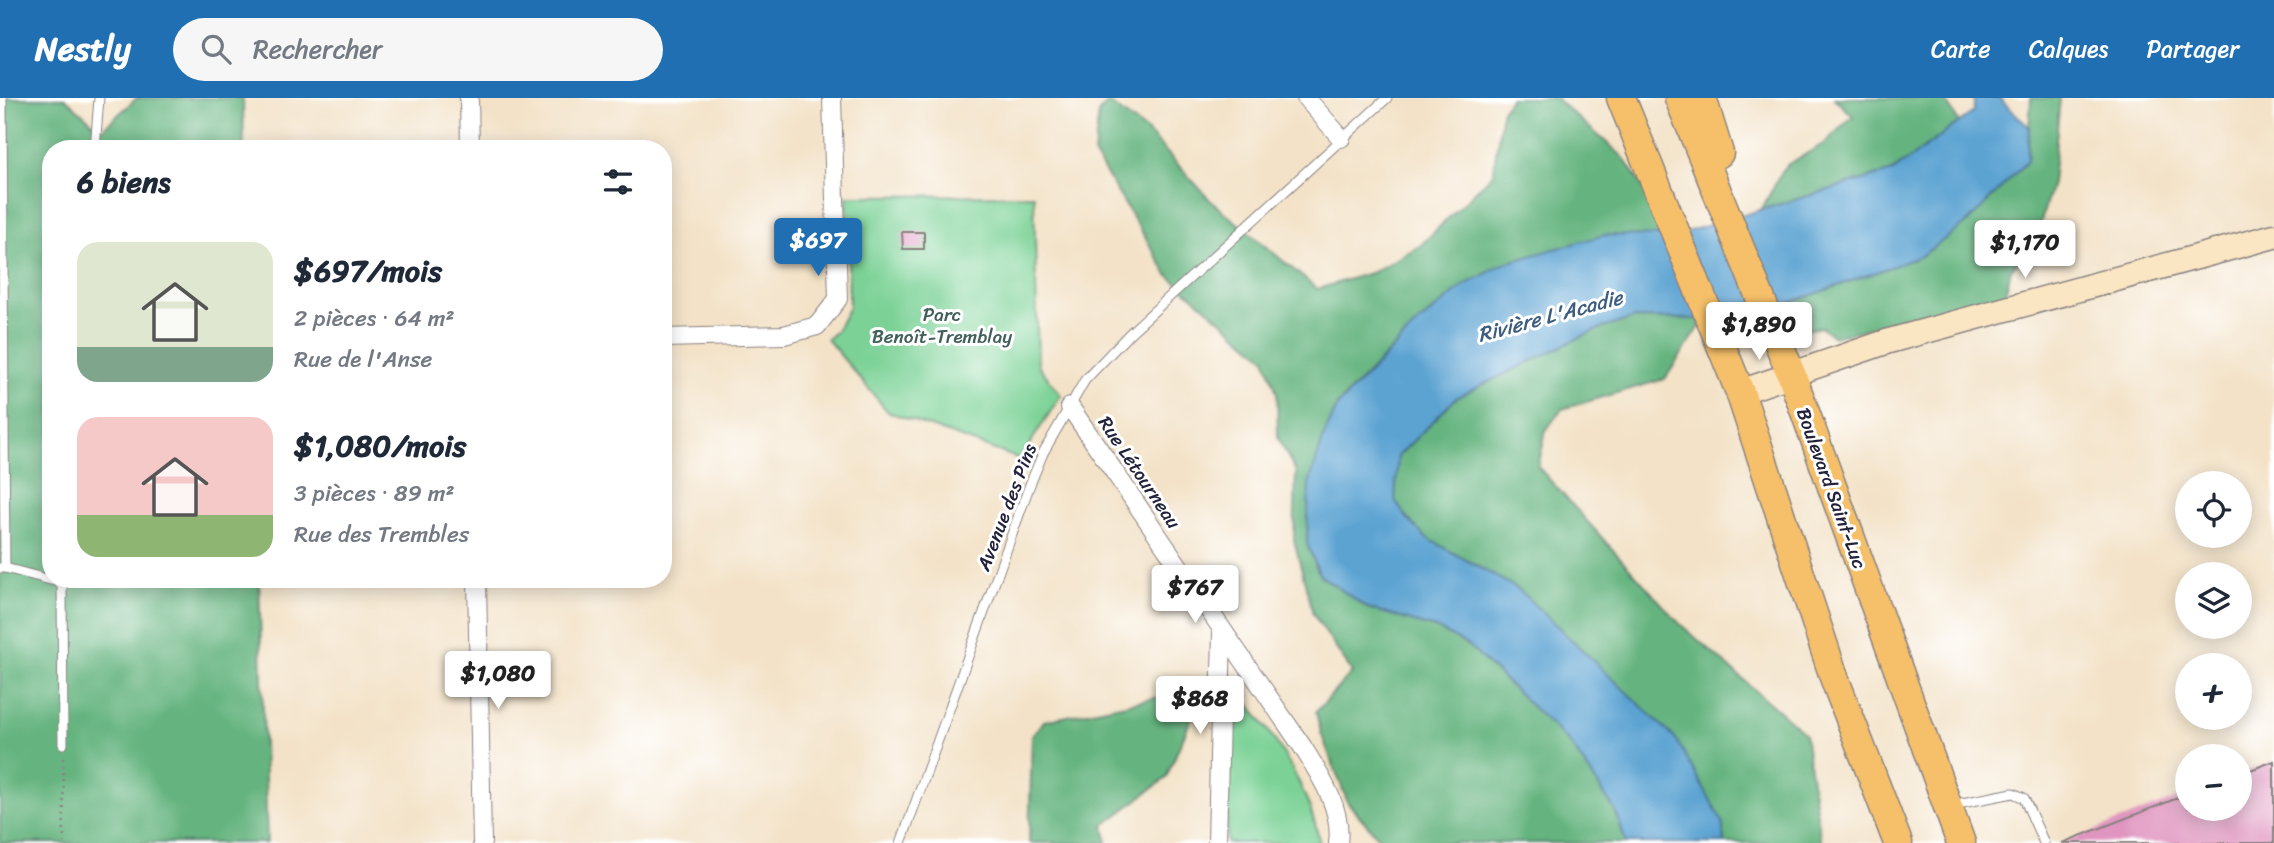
<!DOCTYPE html>
<html lang="fr">
<meta charset="utf-8">
<style>
body{margin:0;font-family:Sriracha,sans-serif;background:#f6f6f7;color:#1f2937;height:100vh;display:flex;flex-direction:column;font-size:26px;white-space:nowrap}
*{box-sizing:border-box;margin:0}
p{font-size:23px;color:#747a83}
.icon{flex:none;width:38px;height:38px;fill:none;stroke:currentColor;stroke-width:2;stroke-linecap:round;stroke-linejoin:round}
.map{position:relative;flex:1;overflow:hidden}
.side{position:absolute;left:42px;top:42px;width:630px;height:448px;display:flex;flex-direction:column;background:#fff;border-radius:28px;box-shadow:0 4px 18px #0003}
.side>*{flex:none}
.controls{position:absolute;left:2175px;top:373px;display:grid;gap:14px}
.controls a{display:grid;place-items:center;width:77px;height:77px;border-radius:50%;background:#fff;box-shadow:0 4px 18px #0003;font-size:35px}
.price{position:absolute;translate:-50% -60px;padding:0 16px;border-radius:7px;background:#fff;color:#222;font-size:23px;line-height:46px;filter:drop-shadow(0 2px 4px #0008)}
.price::after{content:'';position:absolute;left:50%;top:42px;width:21px;height:16px;margin-left:-10px;background:inherit;clip-path:polygon(0 0,100% 0,50% 100%)}
.price.active{background:#1f6fb2;color:#fff}
ul{padding:0;list-style:none}
li{display:flex;align-items:center;gap:21px;height:175px;padding:0 35px}
li span{display:grid;place-items:center;flex:none;width:196px;height:140px;border-radius:21px;color:#555}
li>.icon{margin-inline-start:auto}
span .icon{width:84px;height:84px;fill:#fffc;stroke-width:1}
li b{font-size:30px}
h2{display:flex;justify-content:space-between;align-items:center;height:84px;padding:0 35px;font-size:30px}
header{display:flex;align-items:center;gap:42px;box-sizing:border-box;height:98px;padding:0 35px;background:#1f6fb2;color:#fff}
header strong{font-size:33px}
nav{display:flex;gap:38px;margin-inline-start:auto;font-size:24px}
.search{width:490px;height:63px;background:#f6f6f7;display:flex;align-items:center;gap:18px;box-sizing:border-box;padding:0 24px;border-radius:38px;color:#747a83;font-size:26px}
.map>svg:first-child{display:block}
.green{fill:#7cd296;stroke:#4f7a68;stroke-width:2}
.forest{fill:#65b47f;stroke:#446b5d;stroke-width:2}
.water{fill:#5ba3d2;stroke:#3e6286;stroke-width:2}
.building{fill:#e095c0}
.lines{fill:none;stroke-linecap:round;stroke-linejoin:round}
.lane-casing{stroke:#8a8281;stroke-width:11}
.street-casing{stroke:#8a8281;stroke-width:20}
.secondary-casing{stroke:#8a8281;stroke-width:27}
.primary-casing{stroke:#8a8281;stroke-width:31}
.path{stroke:#8a8281;stroke-width:2.5;stroke-dasharray:2 5;stroke-linecap:butt}
.lane{stroke:#fff;stroke-width:9}
.street{stroke:#fff;stroke-width:18}
.secondary{stroke:#fbe6c4;stroke-width:24}
.primary{stroke:#f6c06b;stroke-width:28}
.labels{text-anchor:middle;stroke-width:6;stroke-linejoin:round;paint-order:stroke}
.park-label{font-size:19px;fill:#42605b;stroke:#fff}
.street-label{font-size:19px;fill:#22223b;stroke:#fff}
.water-label{font-size:21px;font-style:italic;fill:#3c5c7f;stroke:#fff}
</style>
<header>
<strong>Nestly</strong>
<div class="search"><svg class="icon" aria-label="search" viewBox="0 0 24 24"><circle cx="10" cy="10" r="6"/><path d="M15 15l6 6"/></svg>Rechercher</div>
<nav><a>Carte</a><a>Calques</a><a>Partager</a></nav>
</header>
<div class="map">
<svg width="2274" height="745" viewBox="0 0 2274 745">
<rect width="100%" height="100%" fill="#fff"/>
<filter id="ink" filterUnits="userSpaceOnUse"><feTurbulence type="fractalNoise" baseFrequency=".0143" numOctaves="2"/><feDisplacementMap in="SourceGraphic" scale="14" xChannelSelector="R" yChannelSelector="G"/><feConvolveMatrix kernelMatrix="1 2 1 2 8 2 1 2 1" color-interpolation-filters="sRGB"/></filter>
<filter id="wash" filterUnits="userSpaceOnUse"><feTurbulence type="fractalNoise" baseFrequency=".00686" numOctaves="4" result="noise"/><feDisplacementMap in="SourceGraphic" scale="28" xChannelSelector="R" yChannelSelector="G"/><feGaussianBlur stdDeviation="1.57" result="paint"/><feColorMatrix in="noise" values="0 0 0 0 0 0 0 0 0 0 0 0 0 0 0 0 0 1.4 0 .05"/><feComposite in="paint" operator="in"/></filter>
<g filter="url(#wash)">
<rect width="100%" height="100%" fill="#f3e2c7"/>
<g class="green">
<path d="M1034 97 1038 267 1061 297 1020 361 888 314 827 241 836 233 849 209 847 98Z"/>
<path d="M1239 594C1276 639 1308 688 1320 745H1227L1230 597Z"/>
</g>
<g class="forest">
<path d="M0 0H65L101 32 137 0H243L244 51H51V481H259L267 745H0Z"/>
<path d="M1510 0H1555L1622 58 1663 119 1672 138 1463 188 1414 229 1337 307 1325 335 1310 386 1307 446 1320 477 1368 510 1438 531 1469 548 1570 645 1616 714 1626 745H1383L1348 705 1321 635 1316 614 1352 574 1313 516 1294 442 1296 374 1278 340 1277 295 1265 260 1168 177 1094 56 1099 13 1109 5 1148 34 1212 104 1317 191 1373 174 1421 147 1493 76 1502 13Z"/>
<path d="M1834 0H1943L1959 24 1893 73 1761 112 1785 68 1825 45 1853 18Z"/>
<path d="M2031 0H2060L2052 85 2037 137 2011 172 2005 196 1834 239 1822 229 1794 234 1784 207 1921 158 1966 125 2027 63Z"/>
<path d="M1635 220 1705 221 1665 281 1562 311 1546 332 1538 369 1680 526 1805 636 1821 745H1725L1722 723 1518 491 1425 439 1407 420 1395 402 1398 358 1457 299 1593 233Z"/>
<path d="M1173 596 1193 616 1166 680 1104 727 1107 745H1029L1032 637 1044 623Z"/>
</g>
<path class="water" d="M1975 0H1999L2029 29 2027 63 1967 125 1921 158 1784 207 1745 217 1705 221 1635 220 1593 233 1457 299 1398 358 1395 402 1407 420 1425 439 1518 491 1676 641 1722 723 1725 745H1626L1616 714 1570 645 1469 548 1438 531 1368 510 1320 477 1307 446 1309 386 1325 335 1338 307 1414 229 1463 188 1505 165 1604 137 1672 138 1893 73 1973 14Z"/>
<g id="blocks">
<g class="building">
<path d="M902 134H924V151H903Z"/>
<path d="M2274 663V745H2062L2188 696V710H2240V676Z"/>
</g>
</g>
</g>
<g filter="url(#ink)">
<use href="#blocks" fill-opacity="0" stroke="#8a8281" stroke-width="2"/>
<g class="lines">
<defs>
<g id="lane">
<path d="M95 51 99 0"/>
<path d="M0 470H5L2 0"/>
<path d="M5 470 62 485"/>
<path d="M63 646 62 485 66 481"/>
<path d="M1952 707 2013 695 2024 700 2044 745"/>
<path d="M901 745 1029 389 1043 355 1085 282 1131 234 1387 0"/>
</g>
<g id="street">
<path d="M469 0 470 51"/>
<path d="M1306 0 1341 40"/>
<path d="M663 240 784 237 817 228 838 201 832 0"/>
<path d="M1070 309 1302 648C1319 676 1343 710 1338 745"/>
<path d="M477 481 482 745"/>
<path d="M1217 745 1222 532"/>
</g>
<path id="secondary" d="M1740 294 1889 243 2274 138"/>
<g id="primary">
<path d="M1621 0 1740 294 1835 582 1898 745"/>
<path d="M1679 0 1792 278 1961 745"/>
<path d="M1702 0 1719 55"/>
</g>
</defs>
<use href="#lane" class="lane-casing"/>
<use href="#street" class="street-casing"/>
<use href="#secondary" class="secondary-casing"/>
<use href="#primary" class="primary-casing"/>
<path class="path" d="M63 660 64 745"/>
<use href="#lane" class="lane"/>
<use href="#street" class="street"/>
<use href="#secondary" class="secondary"/>
<use href="#primary" class="primary"/>
</g>
</g>
<g class="labels">
<g class="park-label">
<text x="942" y="223">Parc<tspan x="942" dy="22">Benoît-Tremblay</tspan></text>
</g>
<g class="street-label">
<text transform="translate(1140 374) rotate(56)" y="7">Rue Létourneau</text>
<text transform="translate(1832 390) rotate(70)" y="7">Boulevard Saint-Luc</text>
<text transform="translate(1006 409) rotate(-69)" y="7">Avenue des Pins</text>
</g>
<g class="water-label">
<text transform="translate(1550 218) rotate(-15)" y="7">Rivière L'Acadie</text>
</g>
</g>
</svg>
<div class="controls">
<a><svg class="icon" aria-label="locate" viewBox="0 0 24 24"><circle cx="12" cy="12" r="6"/><path d="M12 2v4M12 18v4M2 12h4M18 12h4"/></svg></a>
<a><svg class="icon" aria-label="layers" viewBox="0 0 24 24"><path d="M12 4l9 5-9 5-9-5zM3 14l9 5 9-5"/></svg></a>
<a>+</a>
<a>−</a>
</div>
<b class="price active" style="left:818px;top:180px">$697</b>
<b class="price" style="left:2025px;top:182px">$1,170</b>
<b class="price" style="left:1759px;top:264px">$1,890</b>
<b class="price" style="left:1195px;top:527px">$767</b>
<b class="price" style="left:498px;top:613px">$1,080</b>
<b class="price" style="left:1200px;top:638px">$868</b>
<section class="side">
<h2>6 biens<svg class="icon" aria-label="filters" viewBox="0 0 24 24"><path d="M4 7h16M4 17h16"/><circle cx="9" cy="7" r="2"/><circle cx="15" cy="17" r="2"/></svg></h2>
<ul>
<li><span style="background:linear-gradient(#dfe7d0 75%,#7fa58c 0)"><svg class="icon" aria-label="home" viewBox="0 0 24 24"><path d="M3 11l9-7 9 7M6 9v11h12V9"/></svg></span><div><b>$697/mois</b><p>2 pièces · 64 m²</p><p>Rue de l'Anse</p></div></li>
<li><span style="background:linear-gradient(#f6c9c9 70%,#8fb573 0)"><svg class="icon" aria-label="home" viewBox="0 0 24 24"><path d="M3 11l9-7 9 7M6 9v11h12V9"/></svg></span><div><b>$1,080/mois</b><p>3 pièces · 89 m²</p><p>Rue des Trembles</p></div></li>
</ul>
</section>
</div>
